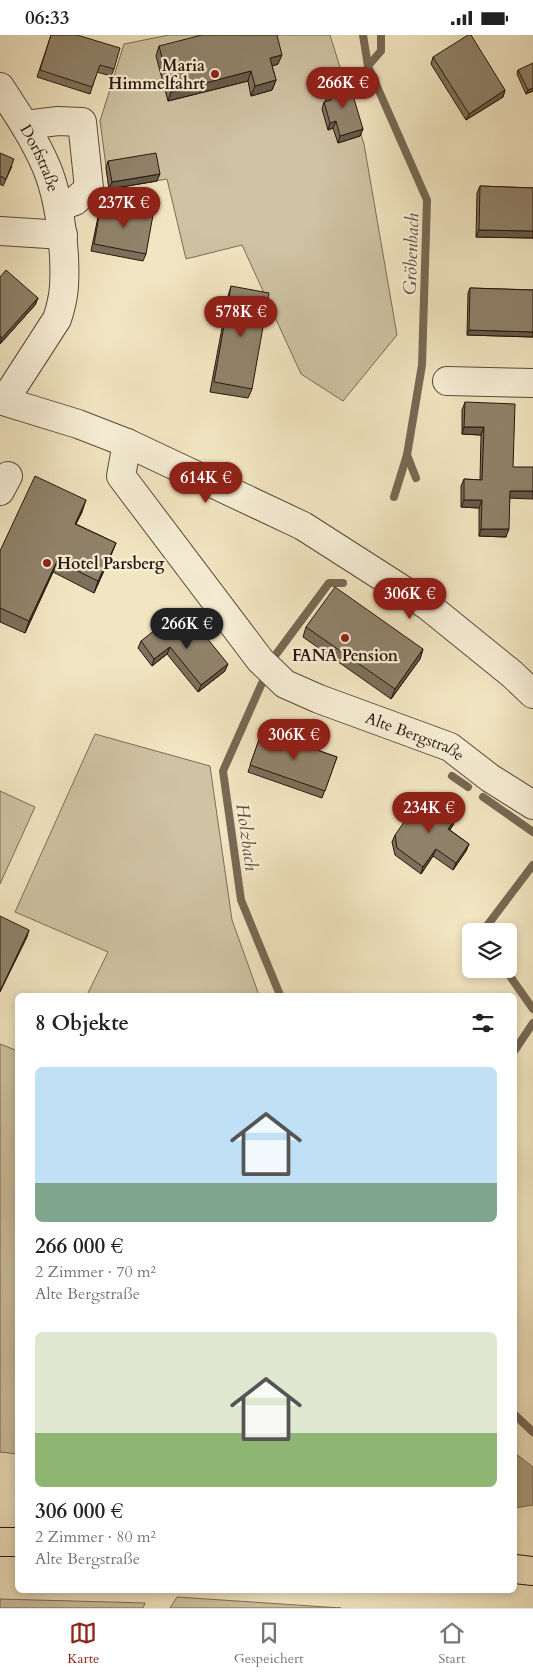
<!DOCTYPE html>
<html lang="de">
<meta charset="utf-8">
<style>
body{margin:0;font-family:Cardo,serif;background:#f2f2f2;color:#222;height:100vh;display:flex;flex-direction:column;font-size:19px;white-space:nowrap}
*{box-sizing:border-box;margin:0}
p{font-size:16px;color:#767676}
.icon{flex:none;width:28px;height:28px;fill:none;stroke:currentColor;stroke-width:2;stroke-linecap:round;stroke-linejoin:round}
.map{position:relative;flex:1;overflow:hidden}
.sheet{position:absolute;left:15px;top:958px;width:502px;height:600px;display:flex;flex-direction:column;background:#fff;border-radius:8px;box-shadow:0 2px 8px #0003}
.sheet>*{flex:none}
.buttons{position:absolute;left:462px;top:888px;display:grid;gap:10px}
.buttons a{display:grid;place-items:center;width:55px;height:55px;border-radius:8px;background:#fff;box-shadow:0 2px 8px #0003;font-size:25px}
.price{position:absolute;translate:-50% -42px;padding:0 11px;border-radius:18px;background:#8f2418;color:#fff;font-size:16px;line-height:32px;filter:drop-shadow(0 1px 2px #0008)}
.price::after{content:'';position:absolute;left:50%;top:30px;width:15px;height:11px;margin-left:-8px;background:inherit;clip-path:polygon(0 0,100% 0,50% 100%)}
.price.active{background:#222;color:#fff}
ul{padding:0;list-style:none}
li{display:grid;align-content:center;gap:10px;height:265px;padding:0 20px}
li span{display:grid;place-items:center;height:155px;border-radius:8px;color:#555}
li>.icon{margin-inline-start:auto}
span .icon{width:90px;height:90px;fill:#fffc;stroke-width:1}
li b{font-size:21px}
h2{display:flex;justify-content:space-between;align-items:center;height:60px;padding:0 20px;font-size:21px}
.status{display:flex;justify-content:space-between;align-items:center;height:35px;padding:0 25px;background:#fff;direction:ltr}
.status svg{height:14px;fill:currentColor}
.menu{display:flex;justify-content:space-around;align-items:center;height:70px;border-top:1px solid #e0e0e0;background:#fff;font-size:14px;color:#767676}
.menu a{display:grid;justify-items:center;gap:2px}
.menu .active{color:#8f2418}
.map>svg:first-child{display:block}
.green{fill:#cfc3a3;stroke:#7a6d58}
.water{fill:#ada084;stroke:#776954}
.lines{fill:none;stroke-linecap:round;stroke-linejoin:round}
.stream{stroke:#776954;stroke-width:8}
.minor-casing{stroke:#594b3a;stroke-width:30}
.major-casing{stroke:#26170c;stroke-width:30}
.minor{stroke:#f7efd7;stroke-width:28}
.major{stroke:#f2e6c2;stroke-width:28}
.wall{fill:#7c715c;stroke:#26170c}
.shaded-wall{fill:#655c4b;stroke:#26170c}
.building{fill:#90836b;stroke:#26170c}
.poi-dot{fill:#8f2418;stroke:#f7efd7;stroke-width:2}
.labels{text-anchor:middle;stroke-width:4.5;stroke-linejoin:round;paint-order:stroke}
.poi-label{font-size:16px;font-weight:bold;fill:#26170c;stroke:#f7efd7;text-anchor:end}
.street-label{font-size:16px;fill:#26170c;stroke:#f7efd7}
.water-label{font-size:18px;font-style:italic;fill:#5c4e3c;stroke:#f7efd7}
</style>
<div class="status"><b>06:33</b><svg viewBox="0 0 49 12"><path d="M0 12V9h3v3zM5 12V6h3v6zM10 12V3h3v9zM15 12V0h3v12zM26 1h20v11H26zM47 4h2v5h-2z"/></svg></div>
<div class="map">
<svg width="533" height="1573" viewBox="0 0 533 1573">
<rect width="100%" height="100%" fill="#f2e6c2"/>
<filter id="stains"><feTurbulence type="fractalNoise" baseFrequency=".004" numOctaves="4"/><feColorMatrix values="0 0 0 0 .2 0 0 0 0 .09 0 0 0 0 .02 0 0 0 .5 -.17"/></filter>
<radialGradient id="worn" r=".72"><stop offset=".6" stop-color="#630" stop-opacity="0"/><stop offset="1" stop-color="#630" stop-opacity=".3"/></radialGradient>
<g class="green">
<path d="M169 0H330L364 109 397 300 343 366 301 339 242 210 186 224 167 144 109 154 100 86 124 9Z"/>
<path d="M95 699 210 731 232 885 259 960H87L108 917 15 877Z"/>
<path d="M0 756 35 772 0 849Z"/>
<path d="M0 1009 18 1016 17 1419 0 1417Z"/>
<path d="M177 1562 341 1573H170Z"/>
<path d="M0 1564 145 1568 143 1573H0Z"/>
</g>
<path class="water" d="M515 1418 533 1432V1470L515 1473Z"/>
<g class="lines">
<g class="stream">
<path d="M363 0 368 31 427 165 422 330 407 420 394 462"/>
<path d="M368 31 381 16V0"/>
<path d="M407 420 416 443"/>
<path d="M277 618 329 548H343"/>
<path d="M262 648 223 736 241 865 280 960"/>
<path d="M452 741 468 752"/>
<path d="M483 762 533 797"/>
<path d="M483 896 533 830"/>
<path d="M505 934 533 974"/>
<path d="M515 1015 533 988"/>
<path d="M515 1380 533 1397"/>
</g>
<defs>
<g id="minor">
<path id="s1" d="M0 52C17 78 34 103 46 131 58 159 62 191 64 221 65 245 65 261 57 284L4 366"/>
<path d="M25 90 58 86 82 87 89 153 75 166 59 172"/>
<path d="M0 196 63 200"/>
<path d="M447 346 533 348"/>
<path d="M0 365 78 389 127 408 303 491 428 571 512 639 533 659"/>
<path id="s2" d="M127 408 121 441 260 625 285 649 319 664 450 712 490 743 533 770"/>
<path d="M0 456 8 441"/>
</g>
<g id="major">
<path d="M0 1507H18"/>
<path d="M515 1534 533 1536"/>
</g>
</defs>
<use href="#minor" class="minor-casing"/>
<use href="#major" class="major-casing"/>
<use href="#minor" class="minor"/>
<use href="#major" class="major"/>
</g>
<g class="wall">
<path d="M51 0 114 34 111 41 97 37 90 59 37 42Z"/>
<path d="M159 11 278 29 272 31 276 45 272 55 251 61 248 46 168 66 156 21Z"/>
<path d="M433 22 505 55 503 62 466 85 431 29Z"/>
<path d="M518 35 533 56 526 59 517 39Z"/>
<path d="M327 53 363 94 360 101 338 108 333 93 328 95 322 74 324 67 326 66 325 60Z"/>
<path d="M0 118 12 131 3 151 0 149Z"/>
<path d="M108 126 157 146 109 154 106 133Z"/>
<path d="M480 151 533 153V203L476 202 477 158Z"/>
<path d="M101 170 146 219 143 226 91 216 99 177Z"/>
<path d="M0 242 38 263 35 270 0 309Z"/>
<path d="M231 251 252 354 248 363 210 357 228 261Z"/>
<path d="M470 253 533 255V302L467 300 468 258Z"/>
<path d="M465 367 513 432 506 502 479 501V473L461 472V451L464 444 480 445 481 400 462 399V375Z"/>
<path d="M82 477 76 489 116 508 111 520 94 558 53 537 25 598 0 587V516Z"/>
<path d="M306 592 423 614 420 624 391 664 303 602Z"/>
<path d="M184 601 225 636 198 657 167 619 152 631 138 613 141 606Z"/>
<path d="M262 696 337 722 322 763 248 737Z"/>
<path d="M456 783 453 790 450 795 469 809 466 816 453 835 433 821 421 839 395 820 392 807 395 800Z"/>
</g>
<g class="shaded-wall">
<path d="M282 20 278 29 266 33 270 23Z"/>
<path d="M251 36 248 46 168 66 171 57Z"/>
<path d="M276 45 272 55 251 61 255 51Z"/>
<path d="M533 53V56L526 59 528 55Z"/>
<path d="M505 55 503 62 466 85 469 79Z"/>
<path d="M336 86 333 93 328 95 330 88Z"/>
<path d="M363 94 360 101 338 108 340 101Z"/>
<path d="M160 139 157 146 109 154 112 147Z"/>
<path d="M479 195 533 196V203L476 202Z"/>
<path d="M38 263 35 270 0 309 2 303Z"/>
<path d="M469 295 533 297V302L467 300Z"/>
<path d="M464 392H484L481 400 462 399Z"/>
<path d="M510 456H533V464L507 463Z"/>
<path d="M86 465 82 477 70 500 75 489Z"/>
<path d="M464 465H482L479 473 461 472Z"/>
<path d="M481 494H509L506 502 479 501Z"/>
<path d="M116 508 111 520 94 558 98 546Z"/>
<path d="M57 526 53 537 25 598 29 586Z"/>
<path d="M170 612 167 619 152 631 154 624Z"/>
<path d="M423 614 420 624 391 664 395 654Z"/>
<path d="M228 629 225 636 198 657 201 650Z"/>
<path d="M456 783 453 790 445 801 448 794Z"/>
<path d="M469 809 466 816 453 835 456 828Z"/>
<path d="M436 814 433 821 421 839 423 832Z"/>
<path d="M29 895 27 902 0 957V956Z"/>
</g>
<g class="building">
<path d="M51 0H77L120 13 114 34 100 30 92 52 40 35Z"/>
<path d="M202 0H277L282 20 270 23 276 45 255 51 251 36 171 57 159 11Z"/>
<path d="M468 0H471L505 55 469 79 433 22Z"/>
<path d="M533 28V53L528 55 518 35Z"/>
<path d="M349 47 363 94 340 101 336 86 330 88 324 67 331 65 327 53Z"/>
<path d="M0 118 14 124 6 144 0 141Z"/>
<path d="M156 118 160 139 112 147 108 126Z"/>
<path d="M480 151 533 153V196L479 195Z"/>
<path d="M101 170 153 180 146 219 94 209Z"/>
<path d="M6 235 38 263 2 303 0 301V242Z"/>
<path d="M231 251 269 258 252 354 214 347Z"/>
<path d="M470 253 533 255V297L469 295Z"/>
<path d="M465 367 515 369 513 432H533V456H510L509 494H481L482 465H464V444L482 445 484 392H464Z"/>
<path d="M35 441 86 465 75 489 116 508 98 546 57 526 29 586 0 573V516Z"/>
<path d="M335 552 423 614 395 654 306 592Z"/>
<path d="M170 583 184 600 180 604 197 591 228 629 201 650 170 612 154 624 141 606Z"/>
<path d="M262 696 337 722 325 756 250 730Z"/>
<path d="M423 760 456 783 448 794 469 809 456 828 436 814 423 832 397 813 395 800Z"/>
<path d="M0 881 29 895 0 956Z"/>
</g>
<g class="poi-dot">
<circle cx="215" cy="39" r="5"/>
<circle cx="47" cy="528" r="5"/>
<circle cx="345" cy="603" r="5"/>
</g>
<g class="labels">
<g class="poi-label">
<text x="205" y="36">Maria<tspan x="205" dy="18">Himmelfahrt</tspan></text>
<text x="57" y="534" text-anchor="start">Hotel Parsberg</text>
<text x="345" y="626" text-anchor="middle">FANA Pension</text>
</g>
<g class="street-label">
<text dy="6" stroke="none"><textPath href="#s1" startOffset="82">Dorfstraße</textPath></text>
<text dy="6" stroke="none"><textPath href="#s2" startOffset="439">Alte Bergstraße</textPath></text>
</g>
<g class="water-label">
<text transform="translate(411 219) rotate(-88)" y="6">Gröbenbach</text>
<text transform="translate(247 802) rotate(82)" y="6">Holzbach</text>
</g>
</g>
<rect width="100%" height="100%" filter="url(#stains)"/>
<rect width="100%" height="100%" fill="url(#worn)"/>
</svg>
<div class="buttons">
<a><svg class="icon" aria-label="layers" viewBox="0 0 24 24"><path d="M12 4l9 5-9 5-9-5zM3 14l9 5 9-5"/></svg></a>
</div>
<b class="price" style="left:343px;top:74px">266K €</b>
<b class="price" style="left:124px;top:194px">237K €</b>
<b class="price" style="left:241px;top:303px">578K €</b>
<b class="price" style="left:206px;top:469px">614K €</b>
<b class="price" style="left:410px;top:585px">306K €</b>
<b class="price active" style="left:187px;top:615px">266K €</b>
<b class="price" style="left:294px;top:726px">306K €</b>
<b class="price" style="left:429px;top:799px">234K €</b>
<section class="sheet">
<h2>8 Objekte<svg class="icon" aria-label="filters" viewBox="0 0 24 24"><path d="M4 7h16M4 17h16"/><circle cx="9" cy="7" r="2"/><circle cx="15" cy="17" r="2"/></svg></h2>
<ul>
<li><span style="background:linear-gradient(#bfe0f5 75%,#7fa58c 0)"><svg class="icon" aria-label="home" viewBox="0 0 24 24"><path d="M3 11l9-7 9 7M6 9v11h12V9"/></svg></span><div><b>266 000 €</b><p>2 Zimmer · 70 m²</p><p>Alte Bergstraße</p></div></li>
<li><span style="background:linear-gradient(#dfe7d0 65%,#8fb573 0)"><svg class="icon" aria-label="home" viewBox="0 0 24 24"><path d="M3 11l9-7 9 7M6 9v11h12V9"/></svg></span><div><b>306 000 €</b><p>2 Zimmer · 80 m²</p><p>Alte Bergstraße</p></div></li>
</ul>
</section>
</div>
<nav class="menu">
<a class="active"><svg class="icon" aria-label="map" viewBox="0 0 24 24"><path d="M3 6l6-2 6 2 6-2v14l-6 2-6-2-6 2zM9 4v14M15 6v14"/></svg>Karte</a>
<a><svg class="icon" aria-label="saved" viewBox="0 0 24 24"><path d="M7 4h10v16l-5-4-5 4z"/></svg>Gespeichert</a>
<a><svg class="icon" aria-label="home" viewBox="0 0 24 24"><path d="M3 11l9-7 9 7M6 9v11h12V9"/></svg>Start</a>
</nav>
